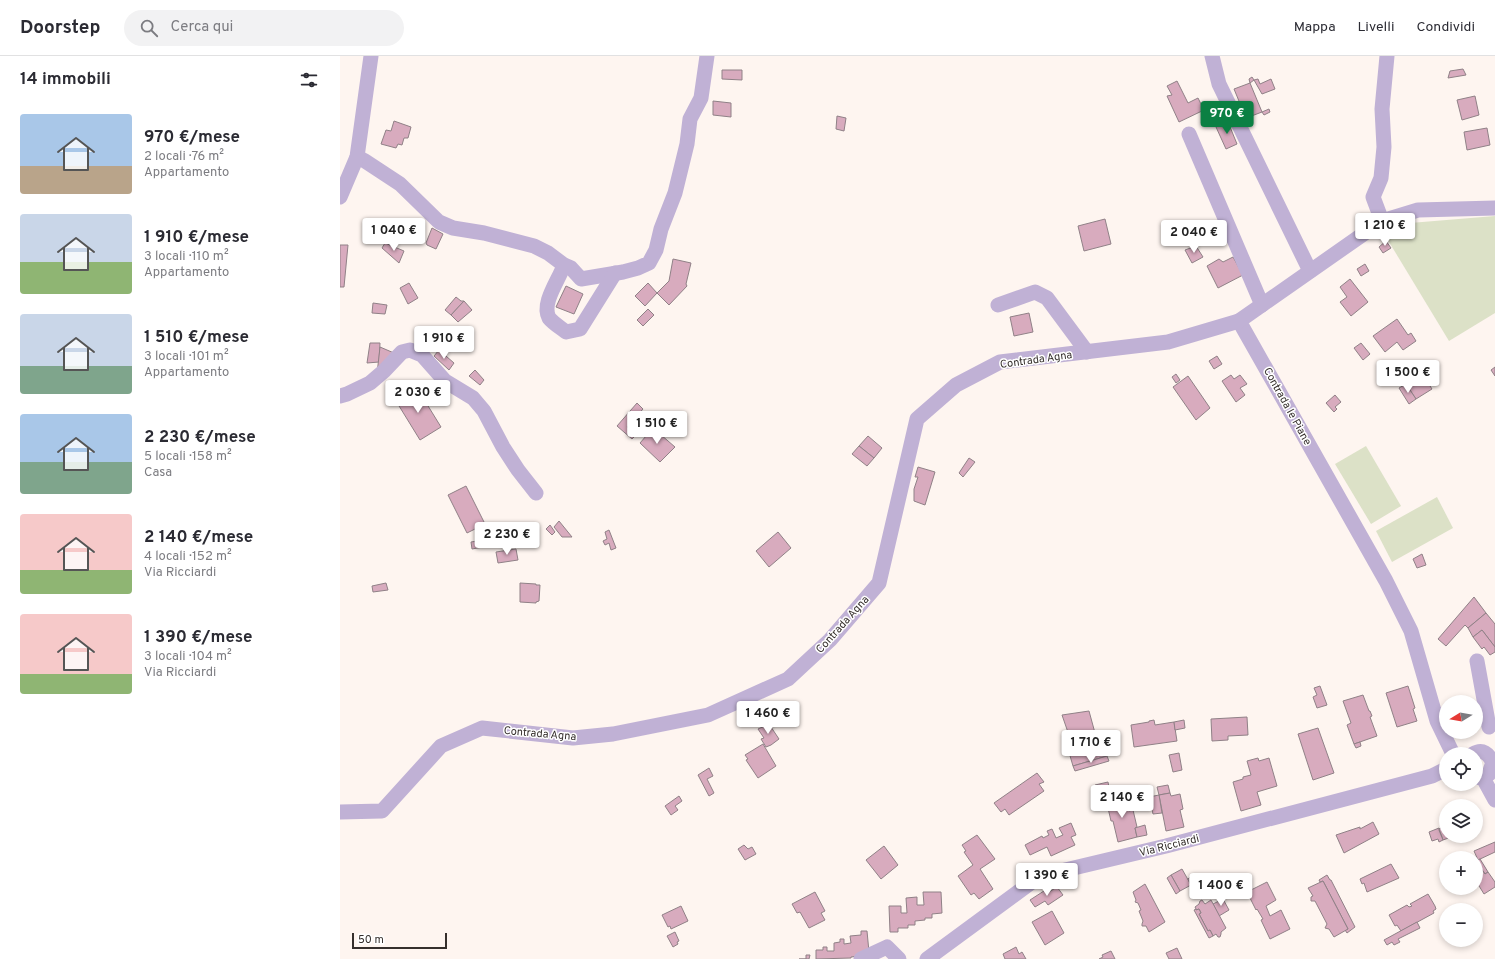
<!DOCTYPE html>
<html lang="it">
<meta charset="utf-8">
<style>
body{margin:0;font-family:Overpass,sans-serif;background:#f2f2f3;color:#2b2b33;height:100vh;display:flex;flex-direction:column;font-size:15px;white-space:nowrap}
*{box-sizing:border-box;margin:0}
p{font-size:13px;color:#7c7c81}
.icon{flex:none;width:22px;height:22px;fill:none;stroke:currentColor;stroke-width:2;stroke-linecap:round;stroke-linejoin:round}
.map{position:relative;flex:1;overflow:hidden}
.drawer{display:flex;flex-direction:column;background:#fff;width:340px}
.drawer>*{flex:none}
.needle{width:26px;rotate:259deg}
.tools{position:absolute;left:1099px;top:639px;display:grid;gap:8px}
.tools a{display:grid;place-items:center;width:44px;height:44px;border-radius:50%;background:#fff;box-shadow:0 2px 6px #0003;font-size:20px}
.scale{position:absolute;left:12px;bottom:10px;width:95px;box-sizing:border-box;padding-left:4px;border:2px solid #352f2c;border-top:0;font-size:11px;line-height:14px;white-space:nowrap;color:#352f2c;-webkit-text-stroke:3px #fff;paint-order:stroke}
.price{position:absolute;translate:-50% -34px;padding:0 9px;border-radius:4px;background:#fff;color:#222;font-size:13px;line-height:26px;filter:drop-shadow(0 1px 2px #0008)}
.price::after{content:'';position:absolute;left:50%;top:24px;width:12px;height:9px;margin-left:-6px;background:inherit;clip-path:polygon(0 0,100% 0,50% 100%)}
.price.active{background:#0b8043;color:#fff}
ul{padding:0;list-style:none}
li{display:flex;align-items:center;gap:12px;height:100px;padding:0 20px}
li span{display:grid;place-items:center;flex:none;width:112px;height:80px;border-radius:4px;color:#555}
li>.icon{margin-inline-start:auto}
span .icon{width:48px;height:48px;fill:#fffc;stroke-width:1}
li b{font-size:17px}
h2{display:flex;justify-content:space-between;align-items:center;height:48px;padding:0 20px;font-size:17px}
header{display:flex;align-items:center;gap:24px;box-sizing:border-box;height:56px;padding:0 20px;background:#fff;border-bottom:1px solid #e1e1e2}
header strong{font-size:19px}
nav{display:flex;gap:22px;margin-inline-start:auto;font-size:14px}
.search{width:280px;height:36px;background:#f2f2f3;display:flex;align-items:center;gap:10px;box-sizing:border-box;padding:0 14px;border-radius:22px;color:#7c7c81;font-size:15px}
main{display:flex;flex:1;min-height:0}
.map>svg:first-child{display:block}
.green{fill:#dce1c7}
.building{fill:#d8abbe;stroke:#908187}
.lines{fill:none;stroke-linecap:round;stroke-linejoin:round}
.minor{stroke:#c0b1d5;stroke-width:15}
.labels{text-anchor:middle;stroke-width:3;stroke-linejoin:round;paint-order:stroke}
.street-label{font-size:11px;fill:#352f2c;stroke:#fff}
</style>
<header>
<strong>Doorstep</strong>
<div class="search"><svg class="icon" aria-label="search" viewBox="0 0 24 24"><circle cx="10" cy="10" r="6"/><path d="M15 15l6 6"/></svg>Cerca qui</div>
<nav><a>Mappa</a><a>Livelli</a><a>Condividi</a></nav>
</header>
<main>
<section class="drawer">
<h2>14 immobili<svg class="icon" aria-label="filters" viewBox="0 0 24 24"><path d="M4 7h16M4 17h16"/><circle cx="9" cy="7" r="2"/><circle cx="15" cy="17" r="2"/></svg></h2>
<ul>
<li><span style="background:linear-gradient(#a9c7e8 65%,#b9a48a 0)"><svg class="icon" aria-label="home" viewBox="0 0 24 24"><path d="M3 11l9-7 9 7M6 9v11h12V9"/></svg></span><div><b>970 €/mese</b><p>2 locali · 76 m²</p><p>Appartamento</p></div></li>
<li><span style="background:linear-gradient(#c9d6e8 60%,#8fb573 0)"><svg class="icon" aria-label="home" viewBox="0 0 24 24"><path d="M3 11l9-7 9 7M6 9v11h12V9"/></svg></span><div><b>1 910 €/mese</b><p>3 locali · 110 m²</p><p>Appartamento</p></div></li>
<li><span style="background:linear-gradient(#c9d6e8 65%,#7fa58c 0)"><svg class="icon" aria-label="home" viewBox="0 0 24 24"><path d="M3 11l9-7 9 7M6 9v11h12V9"/></svg></span><div><b>1 510 €/mese</b><p>3 locali · 101 m²</p><p>Appartamento</p></div></li>
<li><span style="background:linear-gradient(#a9c7e8 60%,#7fa58c 0)"><svg class="icon" aria-label="home" viewBox="0 0 24 24"><path d="M3 11l9-7 9 7M6 9v11h12V9"/></svg></span><div><b>2 230 €/mese</b><p>5 locali · 158 m²</p><p>Casa</p></div></li>
<li><span style="background:linear-gradient(#f6c9c9 70%,#8fb573 0)"><svg class="icon" aria-label="home" viewBox="0 0 24 24"><path d="M3 11l9-7 9 7M6 9v11h12V9"/></svg></span><div><b>2 140 €/mese</b><p>4 locali · 152 m²</p><p>Via Ricciardi</p></div></li>
<li><span style="background:linear-gradient(#f6c9c9 75%,#8fb573 0)"><svg class="icon" aria-label="home" viewBox="0 0 24 24"><path d="M3 11l9-7 9 7M6 9v11h12V9"/></svg></span><div><b>1 390 €/mese</b><p>3 locali · 104 m²</p><p>Via Ricciardi</p></div></li>
</ul>
</section>
<div class="map">
<svg width="1155" height="903" viewBox="0 0 1155 903">
<rect width="100%" height="100%" fill="#fef5f0"/>
<g class="green">
<path d="M1155 160V257L1109 285 1043 176 1058 168Z"/>
<path d="M1026 390 1061 450 1031 468 995 408Z"/>
<path d="M1097 441 1113 472 1052 506 1036 475Z"/>
</g>
<g class="building">
<path d="M1123 13 1126 19 1108 22 1110 15Z"/>
<path d="M382 14H402V24L382 23Z"/>
<path d="M912 21 914 24 910 27 909 23Z"/>
<path d="M918 23 920 28 931 23 935 33 922 38 914 24Z"/>
<path d="M837 25 848 47 858 42 864 54 839 66 827 40 832 39 827 30Z"/>
<path d="M910 27 922 56 906 62 894 33Z"/>
<path d="M1135 40 1139 59 1122 64 1117 44Z"/>
<path d="M373 45 391 47V61L373 59Z"/>
<path d="M929 53 930 56 924 59 922 56Z"/>
<path d="M497 60 506 62 504 75 496 73Z"/>
<path d="M54 65 71 71 68 82H64L62 89 58 88 56 92 41 88 46 74 51 75Z"/>
<path d="M888 66 897 88 886 93 876 71Z"/>
<path d="M1147 72 1150 89 1127 94 1124 76Z"/>
<path d="M765 163 771 188 744 195 738 170Z"/>
<path d="M92 172 103 178 96 193 87 189 86 187Z"/>
<path d="M1046 185 1051 192 1043 197 1039 191Z"/>
<path d="M45 187 64 195 59 207 42 192Z"/>
<path d="M0 189H8L4 231H0Z"/>
<path d="M856 190 863 201 852 207 845 194Z"/>
<path d="M893 201 903 219 878 232 867 210 879 203 883 206Z"/>
<path d="M333 203 351 207 346 228 347 230 329 249 317 237 329 225Z"/>
<path d="M1025 208 1029 215 1021 220 1017 213Z"/>
<path d="M1010 223 1028 246 1011 260 1000 246 1007 241 1000 231Z"/>
<path d="M69 227 78 242 68 248 60 232Z"/>
<path d="M308 227 317 237 305 250 295 240Z"/>
<path d="M226 230 243 238 234 258 216 251Z"/>
<path d="M116 241 121 245H124L111 259 105 254Z"/>
<path d="M124 245 132 254 118 266 111 259Z"/>
<path d="M33 247 47 249 45 258 32 257Z"/>
<path d="M308 253 314 259 303 270 297 264Z"/>
<path d="M689 257 693 276 674 280 670 261Z"/>
<path d="M1057 263 1068 279 1071 277 1076 285 1063 294 1057 286 1045 296 1033 280Z"/>
<path d="M30 287H40L39 306 27 307Z"/>
<path d="M1021 287 1030 298 1023 304 1014 292Z"/>
<path d="M40 291 54 297 37 318Z"/>
<path d="M99 294 114 307 109 314 94 300Z"/>
<path d="M877 300 882 308 874 313 869 305Z"/>
<path d="M1155 311V320L1151 314Z"/>
<path d="M135 314 144 324 140 329 129 320Z"/>
<path d="M836 318 840 324 836 327 832 321Z"/>
<path d="M1082 318 1092 333 1076 343 1066 328Z"/>
<path d="M891 319 894 323 900 319 907 328 900 332 905 339 896 346 882 325Z"/>
<path d="M848 320 870 352 856 364 833 331Z"/>
<path d="M1066 328 1076 343 1069 348 1059 332Z"/>
<path d="M77 332 101 371 80 384 56 345Z"/>
<path d="M995 339 1001 346 995 351 997 353 994 356 986 347Z"/>
<path d="M297 347 303 353 287 371 296 379 292 383 277 370Z"/>
<path d="M313 372 335 391 320 406 300 387Z"/>
<path d="M528 380 542 392 534 402 519 390Z"/>
<path d="M519 390 534 402 527 410 512 398Z"/>
<path d="M629 402 635 406 623 421 619 417Z"/>
<path d="M578 411 595 416 585 449 574 445V433L578 421H575Z"/>
<path d="M126 430 145 468 127 477 108 439Z"/>
<path d="M219 465 232 481H222L214 471Z"/>
<path d="M210 469 215 476 212 479 206 473Z"/>
<path d="M269 474 276 492 271 494 269 487 265 489 263 485 267 483 265 476Z"/>
<path d="M197 475 198 481 132 493 131 486Z"/>
<path d="M438 476 451 492 429 511 416 495Z"/>
<path d="M176 493 178 504 158 507 156 496Z"/>
<path d="M1082 498 1086 509 1077 512 1073 503Z"/>
<path d="M46 527 48 534 33 536 32 530Z"/>
<path d="M180 527 196 528V529H200L199 545 196 546V547L180 546Z"/>
<path d="M1134 541 1146 557 1128 572 1125 569 1106 590 1098 583Z"/>
<path d="M1146 557 1155 568V591L1142 574 1133 581 1128 572Z"/>
<path d="M1142 574 1155 591V596L1150 599 1144 591 1142 593 1133 581Z"/>
<path d="M980 630 987 649 977 652 973 641 977 639 974 632Z"/>
<path d="M1068 630 1075 652 1073 653 1077 665 1057 671 1046 637Z"/>
<path d="M1023 639 1029 655H1030L1032 660 1030 661 1037 680 1014 688 1007 669 1011 667 1003 645Z"/>
<path d="M749 655 755 677 731 685 722 659Z"/>
<path d="M907 661 908 679 888 680V684L872 685 871 663Z"/>
<path d="M814 664 815 669 834 666 837 685 794 691 791 669 809 666V665Z"/>
<path d="M844 664 845 672 835 674 834 666Z"/>
<path d="M429 668 439 683 431 689 426 691 421 683 424 682 418 673Z"/>
<path d="M978 672 994 717 973 724 958 678Z"/>
<path d="M760 676 767 700 733 710 726 686Z"/>
<path d="M1020 686 1021 690 1016 692 1014 688Z"/>
<path d="M423 688 436 710 418 722 406 704 408 703 405 699Z"/>
<path d="M839 697 842 714 833 716 829 699Z"/>
<path d="M767 700 769 705 735 715 733 710Z"/>
<path d="M918 702 919 705 929 702 937 730 917 736 921 749 901 755 893 726 903 723V721L911 719 907 705Z"/>
<path d="M369 712 373 720 367 723 374 737 369 740 358 719Z"/>
<path d="M697 717 704 726 699 728 704 735 669 759 665 753 661 756 654 747Z"/>
<path d="M768 726 771 742 759 745 755 729Z"/>
<path d="M828 729 830 737 819 739 817 731Z"/>
<path d="M830 737 831 740 840 738 843 753 840 754 844 771 826 775 819 739Z"/>
<path d="M782 739 784 748H787L789 755 793 754 797 771 795 772 797 781 778 786 773 765H771L768 752 771 751 769 742Z"/>
<path d="M819 739 822 757 813 758 809 741Z"/>
<path d="M339 740 342 745 335 750 338 754 331 759 325 750Z"/>
<path d="M1106 763V780H1114L1103 784 1099 773 1105 769 1103 764Z"/>
<path d="M1033 766 1039 778 1004 797 996 779 1020 771V773Z"/>
<path d="M731 767 736 779 731 781 735 789 711 800 707 791 690 799 685 789 702 780 703 782 709 779 707 775 712 773 716 782 723 779 719 772Z"/>
<path d="M805 769 807 779 797 781 795 772Z"/>
<path d="M1099 772V774L1103 784 1099 786 1098 783 1092 785 1089 776Z"/>
<path d="M637 779 655 803 640 813 653 833 639 843 634 837 631 839 618 820 633 809 624 796 626 795 622 789Z"/>
<path d="M1155 786V796L1138 804 1134 795Z"/>
<path d="M404 789 408 793 412 791 416 798 405 804 398 793Z"/>
<path d="M544 790 558 809 541 823 526 804Z"/>
<path d="M1140 803 1148 816 1145 818 1136 805Z"/>
<path d="M1136 805 1145 818 1148 816 1155 826V831L1144 838 1136 825Z"/>
<path d="M1051 808 1059 822 1027 836 1024 827 1022 828 1020 823Z"/>
<path d="M842 813 851 829 840 835 831 819Z"/>
<path d="M831 819 840 835 836 838 827 822Z"/>
<path d="M987 819 990 824H991L1015 871 1007 877 1005 874 1008 873 983 825 980 826 979 824Z"/>
<path d="M851 820 855 827 851 829 848 823Z"/>
<path d="M983 825 1008 873 994 881 989 873 985 872 987 868 975 845H971V841L973 840 968 832Z"/>
<path d="M927 826 936 844 926 850 930 860 941 854 950 873 930 883 921 864 923 863 917 853 916 854 907 836Z"/>
<path d="M805 828 825 866 809 876 806 870H802V868L803 865 799 855 801 854 798 847 795 846 796 844 793 836Z"/>
<path d="M717 831 723 839 708 849 705 845 695 851 690 844 707 833 709 836Z"/>
<path d="M475 836 485 855 481 857 485 864 469 872 460 856 457 857 452 848Z"/>
<path d="M583 836H601L602 857 592 858V862H585V864L575 865V869H568V872H558V876H550L549 850H561V857H567L566 842 577 841V849H584Z"/>
<path d="M1088 838 1095 850 1096 853 1093 855 1094 857 1061 875 1057 869 1055 870 1049 859 1067 849 1069 851 1072 850 1070 848Z"/>
<path d="M883 843 889 854 879 860 873 848Z"/>
<path d="M862 844 865 848 871 844 886 872 881 876V878L880 881H878L876 878 873 880 870 874 868 875 859 858 861 857 859 853 856 854V853L855 851 859 848 860 845Z"/>
<path d="M341 850 348 865 331 873 330 870 328 871 322 859Z"/>
<path d="M856 853V854L859 853 861 857 859 858 868 875 870 874 873 880 869 882 854 854Z"/>
<path d="M712 855 724 877 705 889 692 866Z"/>
<path d="M1077 866 1080 872 1058 883 1060 886 1054 889 1052 886 1047 889 1044 884Z"/>
<path d="M521 875H527L529 896 519 900 511 901V902L476 903V894H483V891H487V895H494V887L500 886V883H504V888L511 887 510 880 521 879Z"/>
<path d="M335 876 339 885 337 886 338 888 333 891 327 880Z"/>
<path d="M676 891 679 898 682 896 686 903H665L663 898Z"/>
<path d="M837 892 842 903H829L826 897Z"/>
<path d="M771 895 775 903H759L763 901 762 899Z"/>
<path d="M466 899H470L469 903H459H466Z"/>
</g>
<g class="lines">
<g class="minor">
<path d="M872 0 879 28 970 215"/>
<path d="M849 78 922 249"/>
<path d="M17 101 25 105 60 128 99 166 113 172 144 177 194 190 208 197 224 209 231 212 241 223 283 216 298 212 309 207 316 194 321 173 335 137 347 88 350 63 361 42 367 0"/>
<path d="M0 141 17 101 31 0"/>
<path d="M1042 165 1033 141 1041 122 1044 91 1042 53 1047 0"/>
<path d="M224 209C219 224 201 247 209 262 213 267 221 272 226 276L240 273 275 217"/>
<path d="M658 249 695 236 707 242 747 296"/>
<path d="M0 340 7 338 30 327 44 315 62 296 70 294 82 299 105 325 133 342 144 355 163 391 178 414 196 437"/>
<path d="M1137 605 1149 671"/>
<path d="M1113 698 1097 665 1071 575 1046 525 899 265 1042 165 1078 154 1155 152"/>
<path d="M1133 698C1143 692 1148 698 1153 706L1149 718 1143 722 1136 720"/>
<path d="M1136 721 1143 722 1155 744"/>
<path d="M0 756 42 755 101 690 142 672 233 682 273 678 368 659 448 623 490 584 539 527 577 363 616 329 660 306 828 286 899 265"/>
<path d="M521 903 547 891 559 903"/>
<path d="M587 903 700 820 826 790 1092 720 1106 713"/>
</g>
</g>
<g class="labels">
<g class="street-label">
<text transform="translate(696 303) rotate(-8)" y="4">Contrada Agna</text>
<text transform="translate(948 350) rotate(61)" y="4">Contrada le Piane</text>
<text transform="translate(502 568) rotate(-48)" y="4">Contrada Agna</text>
<text transform="translate(200 677) rotate(5)" y="4">Contrada Agna</text>
<text transform="translate(829 789) rotate(-14)" y="4">Via Ricciardi</text>
</g>
</g>
</svg>
<div class="tools">
<a><svg class="needle" viewBox="-14 -14 28 28"><path d="M0-13l5 13h-10z" fill="#e53935"/><path d="M0 13l5-13h-10z" fill="#7c7c81"/></svg></a>
<a><svg class="icon" aria-label="locate" viewBox="0 0 24 24"><circle cx="12" cy="12" r="6"/><path d="M12 2v4M12 18v4M2 12h4M18 12h4"/></svg></a>
<a><svg class="icon" aria-label="layers" viewBox="0 0 24 24"><path d="M12 4l9 5-9 5-9-5zM3 14l9 5 9-5"/></svg></a>
<a>+</a>
<a>−</a>
</div>
<div class="scale">50 m</div>
<b class="price active" style="left:887px;top:79px">970 €</b>
<b class="price" style="left:1045px;top:191px">1 210 €</b>
<b class="price" style="left:54px;top:196px">1 040 €</b>
<b class="price" style="left:854px;top:198px">2 040 €</b>
<b class="price" style="left:104px;top:304px">1 910 €</b>
<b class="price" style="left:1068px;top:338px">1 500 €</b>
<b class="price" style="left:78px;top:358px">2 030 €</b>
<b class="price" style="left:317px;top:389px">1 510 €</b>
<b class="price" style="left:167px;top:500px">2 230 €</b>
<b class="price" style="left:428px;top:679px">1 460 €</b>
<b class="price" style="left:751px;top:708px">1 710 €</b>
<b class="price" style="left:782px;top:763px">2 140 €</b>
<b class="price" style="left:707px;top:841px">1 390 €</b>
<b class="price" style="left:881px;top:851px">1 400 €</b>
</div>
</main>
